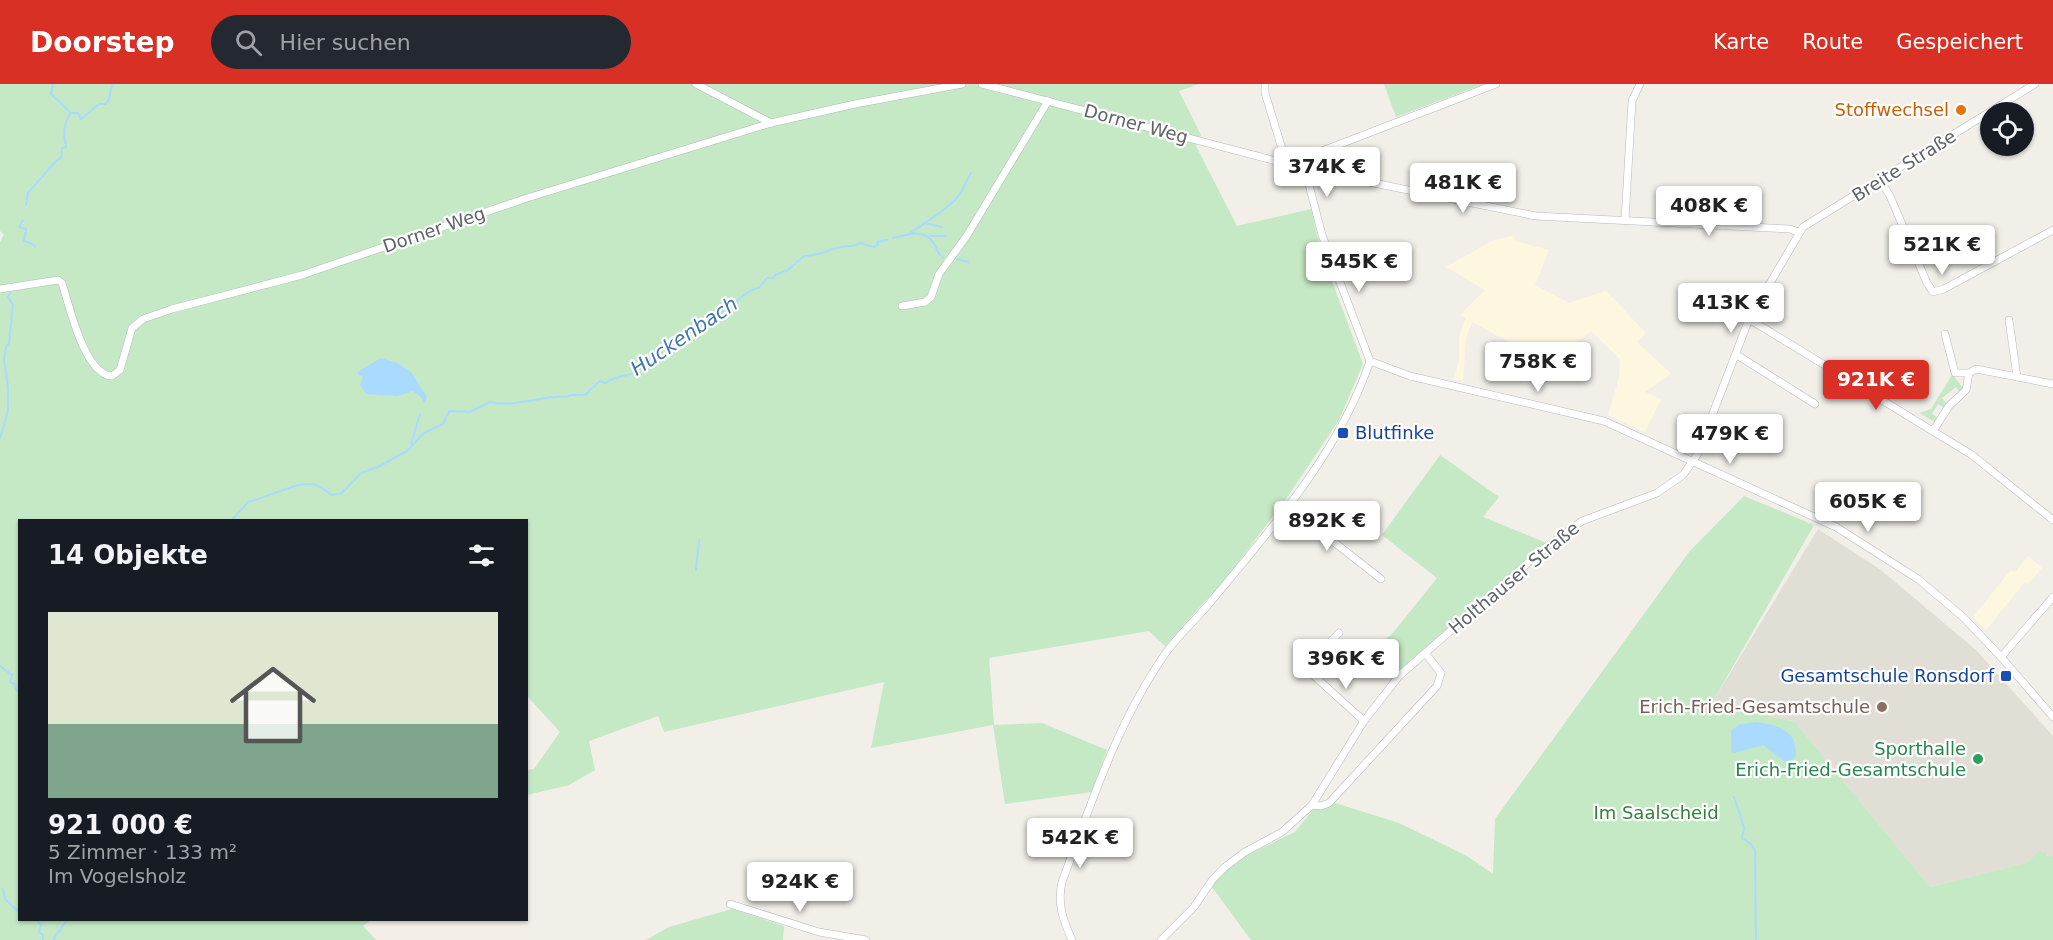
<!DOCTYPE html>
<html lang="de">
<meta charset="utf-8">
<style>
body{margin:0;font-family:"DejaVu Sans",sans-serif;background:#242831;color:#f1f3f6;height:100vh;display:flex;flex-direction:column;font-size:22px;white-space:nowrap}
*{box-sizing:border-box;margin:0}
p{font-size:20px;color:#9ea1a6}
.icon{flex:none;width:33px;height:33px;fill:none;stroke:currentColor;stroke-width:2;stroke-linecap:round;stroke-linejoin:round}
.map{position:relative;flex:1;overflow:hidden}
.sheet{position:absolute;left:18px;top:435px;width:510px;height:402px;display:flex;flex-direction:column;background:#171b24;border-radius:0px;box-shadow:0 2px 4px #0004}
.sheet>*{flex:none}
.buttons{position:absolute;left:1980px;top:18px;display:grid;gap:12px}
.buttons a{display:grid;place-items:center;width:54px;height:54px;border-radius:50%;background:#171b24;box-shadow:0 2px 4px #0004;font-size:30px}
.price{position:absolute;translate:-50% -51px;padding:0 14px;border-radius:6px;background:#fff;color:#222;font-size:20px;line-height:39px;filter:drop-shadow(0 2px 3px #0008)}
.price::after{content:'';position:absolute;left:50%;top:36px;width:18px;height:14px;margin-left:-9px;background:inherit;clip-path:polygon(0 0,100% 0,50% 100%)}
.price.active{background:#d93025;color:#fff}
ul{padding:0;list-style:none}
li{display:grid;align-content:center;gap:12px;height:318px;padding:0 30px}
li+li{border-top:2px solid #363941}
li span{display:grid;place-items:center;height:186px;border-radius:0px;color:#555}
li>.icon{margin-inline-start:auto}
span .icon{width:108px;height:108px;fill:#fffc;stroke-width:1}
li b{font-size:26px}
h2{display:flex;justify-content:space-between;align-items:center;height:72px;padding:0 30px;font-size:26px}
header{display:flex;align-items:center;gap:36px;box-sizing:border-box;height:84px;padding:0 30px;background:#d93025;color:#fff}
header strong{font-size:28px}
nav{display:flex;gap:33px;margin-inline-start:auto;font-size:21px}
.search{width:420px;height:54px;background:#242831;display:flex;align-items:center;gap:15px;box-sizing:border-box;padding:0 21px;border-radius:33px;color:#9ea1a6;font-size:22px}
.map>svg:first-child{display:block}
.commercial{fill:#fef7e0}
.education{fill:#e1ded6}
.green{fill:#c5e8c5}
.water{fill:#aadaff}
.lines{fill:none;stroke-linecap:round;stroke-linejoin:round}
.stream{stroke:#aadaff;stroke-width:2}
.minor-casing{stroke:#b5b8bc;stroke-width:8}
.minor{stroke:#fff;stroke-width:7}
.food-dot{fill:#e8710a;stroke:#fff;stroke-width:2}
.transit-dot{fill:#1a4fb4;stroke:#fff;stroke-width:2}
.education-dot{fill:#8d6e63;stroke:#fff;stroke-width:2}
.leisure-dot{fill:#2e9e5b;stroke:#fff;stroke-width:2}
.labels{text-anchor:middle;stroke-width:4.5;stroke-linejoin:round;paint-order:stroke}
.food-label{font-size:18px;fill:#c56008;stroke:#fff;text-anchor:end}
.street-label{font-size:18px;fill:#5f6368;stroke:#fff}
.transit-label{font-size:18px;fill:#164399;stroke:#fff;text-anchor:start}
.education-label{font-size:18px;fill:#785e54;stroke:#fff;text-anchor:end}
.leisure-label{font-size:18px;fill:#27864d;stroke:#fff;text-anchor:end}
.park-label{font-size:18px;fill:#348238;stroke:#fff}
.water-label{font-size:20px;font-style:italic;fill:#4174aa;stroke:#fff}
</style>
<header>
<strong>Doorstep</strong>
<div class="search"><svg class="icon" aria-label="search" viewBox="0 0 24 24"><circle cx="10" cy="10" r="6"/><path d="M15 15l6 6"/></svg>Hier suchen</div>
<nav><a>Karte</a><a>Route</a><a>Gespeichert</a></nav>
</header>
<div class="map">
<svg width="2053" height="856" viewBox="0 0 2053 856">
<rect width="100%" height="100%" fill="#f1efe8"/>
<g class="commercial">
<path d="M1514 151 1515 157 1549 166 1535 201 1569 219 1606 207 1646 249 1637 258 1671 290 1645 308 1661 315 1645 348 1608 331 1619 294 1620 275 1591 247 1556 276 1544 261 1532 270 1472 238 1466 254 1463 297 1452 295 1455 292 1459 276V253L1466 234 1460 231 1485 206 1446 183 1492 157Z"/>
<path d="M2028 472 2042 484 2028 500 2025 498 1986 546 1973 533 2011 486 2015 488Z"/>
</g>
<path class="education" d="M1818 445 1881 486 1976 566 2053 652V773L2049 770 2028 779 1930 803 1795 638 1713 617Z"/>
<g class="green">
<path d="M0 0H1199L1179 7 1201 51 1196 62 1237 142 1311 125 1321 168 1363 280 1339 336 1286 415 1231 488 1165 562 1149 547 989 574 994 641 1042 639 1107 666 1092 708 1005 720 993 641 871 664 884 598 664 648 658 632 589 657 595 686 569 701 527 711V686L534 685 560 648 527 612 526 436H20V836H371L363 842 376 856H0V158L4 151 0 147Z"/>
<path d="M1384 0H1484L1396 33Z"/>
<path d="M1951 288 1962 303H1966L1961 310 1956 303 1942 314 1948 322 1946 325 1938 320 1932 330 1940 335 1937 339 1919 329 1931 325 1952 291Z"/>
<path d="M1440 371 1499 413 1483 433 1547 459 1395 590 1365 572 1392 550 1437 494 1382 451Z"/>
<path d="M1744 412 1814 441 1713 617 1795 638 1930 803 2027 779 2040 766 2047 772 2049 770 2053 773V856H1251L1212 803 1218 793 1239 775 1295 748 1313 726 1335 719 1399 739 1467 772 1493 790 1495 735 1689 468Z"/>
<path d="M732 825 784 842 783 856H646L669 843Z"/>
</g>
<g class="water">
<path d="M381 274 397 279 411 288 427 313 424 320 422 314 413 307 397 312 366 310 360 301 363 291 360 292 357 288Z"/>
<path d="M1756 638C1772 641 1791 643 1795 661 1797 669 1796 674 1790 679L1788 680 1763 661 1734 669 1731 667V647L1740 640Z"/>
</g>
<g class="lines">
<g class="stream">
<path d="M53 0 51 10 71 29"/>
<path d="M26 121 28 109 57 76 61 74 62 64 66 63C63 51 64 38 71 29H78L81 35 99 20H106L109 15 112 0"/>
<path d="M23 136 19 143 26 145 24 157 33 160 35 163"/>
<path d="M924 139 942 143"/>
<path d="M909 150C925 139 943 128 956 115 963 108 966 97 971 89"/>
<path d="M929 152H946"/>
<path d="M893 154C908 150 925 144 935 161 938 167 937 170 943 173"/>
<path d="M957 175 968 178"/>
<path d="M0 354 8 327V304L4 275 6 263 9 259 13 221 8 213 10 209"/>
<path d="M411 360 420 330"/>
<path d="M232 436 248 418C265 415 300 395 316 401 322 403 327 408 332 411L342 409 361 389 378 383 407 367 424 349 443 340 449 327 470 328 490 318C515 324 541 311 567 313L570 311H585L600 297 606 299C615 291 629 293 637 287 646 281 649 274 656 266 668 264 704 238 717 230 722 227 730 225 733 221 740 214 749 205 759 204L767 194H774L775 191 788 186 804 172C818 172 827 166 841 163 848 161 853 164 860 159L874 163 878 161 877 158 887 156"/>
<path d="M696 486 699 456"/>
<path d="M0 582 12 591 10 598 15 600 16 606 20 607"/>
<path d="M1734 713 1744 744 1742 754 1752 761 1755 767 1756 856"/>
<path d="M3 805 5 815 20 829"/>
<path d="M37 836 41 841 39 848 43 851V856"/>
<path d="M53 856 67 836"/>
</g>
<defs>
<g id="minor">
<path d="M696 0 771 39"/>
<path d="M982 0 1280 78 1290 77"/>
<path d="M1265 0V9L1283 68 1290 77 1305 85 1536 132 1790 145 1798 148"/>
<path d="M1305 85 1314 72 1322 67 1496 0"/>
<path d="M1880 96 1890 112 1927 199 1933 208 1944 205 2053 146"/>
<path d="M1625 136 1632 17 1640 0"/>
<path d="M0 205 58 196 62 199C69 221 85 292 112 292L120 286 132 244 143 235 172 225 302 191 527 114 771 39 855 20 962 0"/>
<path d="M902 222 925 218 931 213 939 190 966 153 1048 17"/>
<path d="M1749 235 1972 371 2053 436"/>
<path d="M2009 236 2017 293"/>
<path d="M1945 250 1955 289H1969"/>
<path d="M1737 271 1815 320"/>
<path d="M1370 277 1410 292 1604 337 1836 443 1918 495 1963 533 2001 573 2053 633"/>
<path d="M1933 347 1949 322 1966 306 1969 289 1976 285 2053 300"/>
<path d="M1288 422 1381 495"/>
<path d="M1339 549 1312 576V590L1364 637"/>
<path d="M2001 573 2053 513"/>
<path d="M1312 721 1321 722 1329 719 1437 602 1441 589 1425 569"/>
<path d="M730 820 819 848 866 856"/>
<path d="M1072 856C1063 836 1057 820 1062 798 1091 720 1117 639 1165 570 1179 550 1198 534 1213 515 1273 443 1340 367 1370 277L1322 151 1305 85"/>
<path d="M1161 856 1194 823 1213 795 1225 783 1245 768 1282 748 1312 721 1364 637 1399 592 1545 464 1582 437 1657 409 1683 391 1697 371 1749 235 1803 143 2035 0"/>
</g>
</defs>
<use href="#minor" class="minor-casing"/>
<use href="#minor" class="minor"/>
</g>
<circle class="food-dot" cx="1961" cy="26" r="6"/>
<g class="transit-dot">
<rect x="1337" y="343" width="12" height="12" rx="3"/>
<rect x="2000" y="586" width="12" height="12" rx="3"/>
</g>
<circle class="education-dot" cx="1882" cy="623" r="6"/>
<circle class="leisure-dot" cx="1978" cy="675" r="6"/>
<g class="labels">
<g class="food-label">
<text x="1949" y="32">Stoffwechsel</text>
</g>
<g class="street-label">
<text transform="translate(1136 40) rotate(15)" y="6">Dorner Weg</text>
<text transform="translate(1904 82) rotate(-32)" y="6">Breite Straße</text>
<text transform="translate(434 146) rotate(-19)" y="6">Dorner Weg</text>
<text transform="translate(1514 494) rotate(-40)" y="6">Holthauser Straße</text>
</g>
<g class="transit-label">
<text x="1355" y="355">Blutfinke</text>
<text x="1994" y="598" text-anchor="end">Gesamtschule Ronsdorf</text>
</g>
<g class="education-label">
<text x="1870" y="629">Erich-Fried-Gesamtschule</text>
</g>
<g class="leisure-label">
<text x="1966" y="671">Sporthalle<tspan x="1966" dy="21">Erich-Fried-Gesamtschule</tspan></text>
</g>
<g class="park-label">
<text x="1656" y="735">Im Saalscheid</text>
</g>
<g class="water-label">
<text transform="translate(684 252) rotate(-34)" y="7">Huckenbach</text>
</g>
</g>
</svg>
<div class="buttons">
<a><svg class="icon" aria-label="locate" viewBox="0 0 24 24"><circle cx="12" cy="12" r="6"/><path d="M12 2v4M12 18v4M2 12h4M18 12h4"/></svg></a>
</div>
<b class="price" style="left:1327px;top:114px">374K €</b>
<b class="price" style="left:1463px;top:130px">481K €</b>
<b class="price" style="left:1709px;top:153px">408K €</b>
<b class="price" style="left:1942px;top:192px">521K €</b>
<b class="price" style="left:1359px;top:209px">545K €</b>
<b class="price" style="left:1731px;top:250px">413K €</b>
<b class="price" style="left:1538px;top:309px">758K €</b>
<b class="price active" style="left:1876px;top:327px">921K €</b>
<b class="price" style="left:1730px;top:381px">479K €</b>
<b class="price" style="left:1868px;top:449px">605K €</b>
<b class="price" style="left:1327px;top:468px">892K €</b>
<b class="price" style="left:1346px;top:606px">396K €</b>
<b class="price" style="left:1080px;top:785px">542K €</b>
<b class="price" style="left:800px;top:829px">924K €</b>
<section class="sheet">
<h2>14 Objekte<svg class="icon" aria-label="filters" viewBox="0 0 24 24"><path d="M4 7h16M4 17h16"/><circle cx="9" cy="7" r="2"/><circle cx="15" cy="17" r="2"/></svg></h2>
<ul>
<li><span style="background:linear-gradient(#dfe7d0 60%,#7fa58c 0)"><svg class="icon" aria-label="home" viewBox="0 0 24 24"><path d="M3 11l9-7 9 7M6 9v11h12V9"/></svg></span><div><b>921 000 €</b><p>5 Zimmer · 133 m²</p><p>Im Vogelsholz</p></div></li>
</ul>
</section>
</div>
